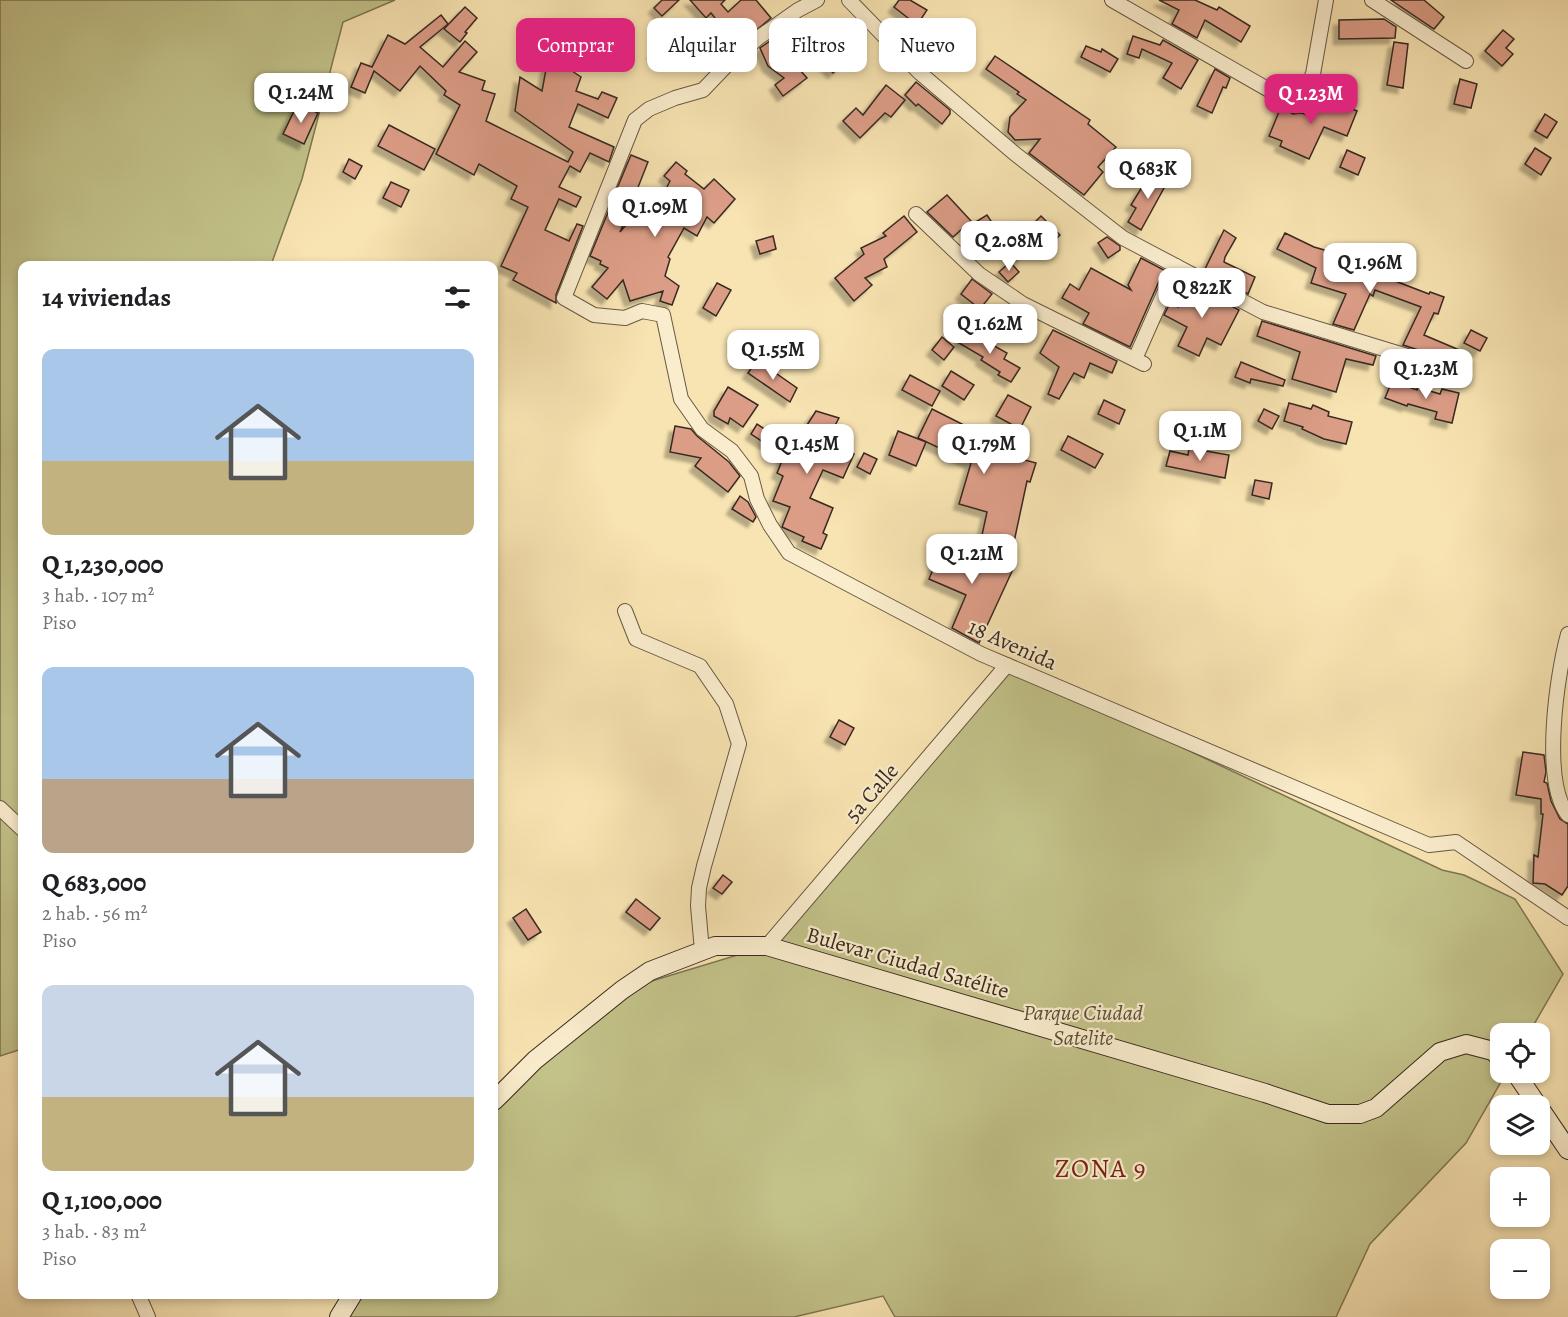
<!DOCTYPE html>
<html lang="es">
<meta charset="utf-8">
<style>
body{margin:0;font-family:Alegreya,serif;background:#f2f2f2;color:#202124;height:100vh;display:flex;flex-direction:column;font-size:22px;white-space:nowrap}
*{box-sizing:border-box;margin:0}
p{font-size:20px;color:#757577}
.icon{flex:none;width:33px;height:33px;fill:none;stroke:currentColor;stroke-width:2;stroke-linecap:round;stroke-linejoin:round}
.map{position:relative;flex:1;overflow:hidden}
.side{position:absolute;left:18px;top:261px;width:480px;height:1038px;display:flex;flex-direction:column;background:#fff;border-radius:12px;box-shadow:0 3px 9px #0003}
.side>*{flex:none}
.guide{position:absolute;left:516px;top:18px;width:570px;height:54px;display:flex;gap:12px}
.buttons{position:absolute;left:1490px;top:1023px;display:grid;gap:12px}
.buttons a{display:grid;place-items:center;width:60px;height:60px;border-radius:12px;background:#fff;box-shadow:0 3px 9px #0003;font-size:30px}
.price{position:absolute;translate:-50% -51px;padding:0 14px;border-radius:12px;background:#fff;color:#222;font-size:20px;line-height:39px;filter:drop-shadow(0 2px 3px #0008)}
.price::after{content:'';position:absolute;left:50%;top:36px;width:18px;height:14px;margin-left:-9px;background:inherit;clip-path:polygon(0 0,100% 0,50% 100%)}
.price.selected{background:#db2777;color:#fff}
ul{padding:0;list-style:none}
li{display:grid;align-content:center;gap:12px;height:318px;padding:0 24px}
li span{display:grid;place-items:center;height:186px;border-radius:12px;color:#555}
li>.icon{margin-inline-start:auto}
span .icon{width:108px;height:108px;fill:#fffc;stroke-width:1}
li b{font-size:26px}
h2{display:flex;justify-content:space-between;align-items:center;height:72px;padding:0 24px;font-size:26px}
.tag{padding:0 21px;border-radius:12px;background:#fff;box-shadow:0 3px 9px #0003;font-size:21px;line-height:54px}
.tag.selected{background:#db2777;color:#fff}
.map>svg:first-child{display:block}
.green{fill:#c2c289;stroke:#7d7654;stroke-width:1.5}
.building{fill:#dc9d87;stroke:#382920;stroke-width:1.5;filter:url(#shadow)}
.lines{fill:none;stroke-linecap:round;stroke-linejoin:round}
.street-casing{stroke:#685844;stroke-width:16}
.secondary-casing{stroke:#382920;stroke-width:20}
.street{stroke:#faedcd;stroke-width:14}
.secondary{stroke:#faedcd;stroke-width:18}
.labels{text-anchor:middle;stroke-width:4.5;stroke-linejoin:round;paint-order:stroke}
.street-label{font-size:22px;fill:#382920;stroke:#faedcd}
.park-label{font-size:22px;font-style:italic;fill:#5a4f3a;stroke:#faedcd}
.quarter-label{font-size:26px;letter-spacing:1.5px;fill:#7a1f14;stroke:#faedcd}
</style>
<div class="map">
<svg width="1568" height="1317" viewBox="0 0 1568 1317">
<defs>
<filter id="shadow"><feDropShadow dx="-5.5" dy="5.5" stdDeviation="1.5" flood-color="#0004"/></filter>
</defs>
<rect width="100%" height="100%" fill="#f8e4b2"/>
<filter id="stains"><feTurbulence type="fractalNoise" baseFrequency=".00333" numOctaves="4"/><feColorMatrix values="0 0 0 0 .2 0 0 0 0 .09 0 0 0 0 .02 0 0 0 .5 -.17"/></filter>
<radialGradient id="worn" r=".72"><stop offset=".6" stop-color="#630" stop-opacity="0"/><stop offset="1" stop-color="#630" stop-opacity=".3"/></radialGradient>
<g class="green">
<path d="M0 0H395L343 22 302 179 271 265 22 266V1049L0 1056Z"/>
<path d="M1007 665 1442 870 1464 875 1515 899 1563 974 1529 1033 1500 1034V1072L1506 1073 1466 1143 1370 1244 1336 1317H895L883 1296 794 1317H341L356 1295 494 1294V1103L622 990 767 946Z"/>
</g>
<g class="building">
<path d="M662 0H679L662 16 654 8Z"/>
<path d="M690 0H725L721 4 728 12 741 0H756L771 18 727 54 719 46 729 36 711 13 706 18Z"/>
<path d="M899 0H910L927 10 917 25 894 7Z"/>
<path d="M1159 0H1195L1217 10 1219 7 1250 26 1241 42 1205 20 1197 38 1172 24 1179 10Z"/>
<path d="M1391 0H1424L1444 17 1434 29Z"/>
<path d="M465 7 477 18 465 32 467 33 460 42 444 29Z"/>
<path d="M441 15 448 24 420 47 443 67 465 41 477 52 459 72 485 81 482 90 495 94 486 121 568 162 573 152 515 111 520 77 542 91 547 64 557 61 581 77 576 91 598 99 602 92 617 98 608 118 578 104 569 127 614 147 609 162 590 153 580 172 570 166 559 187 581 197 576 207 559 199 545 230 569 241 577 224 583 226 556 295V303L513 280 517 273 501 266 528 207 511 199 517 186 479 164 474 175 436 154 460 105 444 95 446 91 420 66 400 91 374 71 365 93 351 87 361 63 372 67 388 35 405 44Z"/>
<path d="M1384 19 1396 27 1395 38 1339 39V20Z"/>
<path d="M919 28 934 41 920 58 905 45Z"/>
<path d="M1503 30 1514 39 1506 48 1513 54 1502 66 1485 51Z"/>
<path d="M777 36 787 46 783 51 807 78 783 96 775 85 784 78 768 66 760 48Z"/>
<path d="M1133 36 1160 45 1163 40 1198 60 1181 89 1163 78 1172 63 1142 49 1139 58 1127 54Z"/>
<path d="M663 38 678 48 667 64 653 54Z"/>
<path d="M1394 42 1408 44 1403 88 1387 85Z"/>
<path d="M1086 46 1101 52 1102 49 1118 59 1110 72 1081 57Z"/>
<path d="M836 54 844 63 833 73 825 64Z"/>
<path d="M995 56 1090 120 1088 124 1116 147 1098 167 1103 172 1084 195 1029 153 1040 139 1015 140 1008 132 1010 117 1026 100 1017 94 1019 92 986 69Z"/>
<path d="M1215 69 1230 78 1226 88 1223 87 1212 113 1197 106Z"/>
<path d="M1460 79 1477 84 1471 108 1454 104Z"/>
<path d="M916 82 950 110V114L942 124 918 104 916 106 905 95Z"/>
<path d="M886 85 905 100 891 117 885 113 860 138 843 121 856 108 863 115Z"/>
<path d="M1318 94 1357 111 1347 136 1324 127 1309 159 1280 146 1282 141 1269 136 1281 107 1293 114 1302 113 1309 116Z"/>
<path d="M298 103 318 113 304 144 283 134Z"/>
<path d="M1545 114 1557 122 1547 138 1535 131Z"/>
<path d="M389 125 435 149 424 170 378 146Z"/>
<path d="M1535 148 1551 158 1541 175 1525 164Z"/>
<path d="M1347 150 1365 158 1358 175 1340 167Z"/>
<path d="M631 155 648 162 633 200 616 191Z"/>
<path d="M349 159 362 166 355 179 343 172Z"/>
<path d="M676 162 687 171 685 174 704 189 714 179 735 199 714 223 707 217 697 236 684 228 668 257 670 259 665 276 679 286 672 305 660 301 663 291 630 301 623 280 607 299 592 287 608 268 600 264 601 261 590 256 609 210 626 218 620 232 630 220 642 225 649 211 657 215 669 193 665 191 670 181 664 176Z"/>
<path d="M1157 170 1170 177 1141 230 1128 222 1136 208 1131 205 1142 187 1146 189Z"/>
<path d="M391 182 409 190 401 207 383 198Z"/>
<path d="M947 195 971 221 953 237 927 212Z"/>
<path d="M987 215 1002 238 990 246 974 223Z"/>
<path d="M904 216 917 232 884 259 887 267 865 278 872 285 854 301 835 278 864 254 861 248 886 236 883 233Z"/>
<path d="M1041 216 1060 235 1048 247 1041 240 1020 257 1005 238 1018 227 1024 233Z"/>
<path d="M1224 230 1236 238 1225 257 1224 262 1255 277 1248 294 1204 271Z"/>
<path d="M1285 233 1314 247 1342 255 1383 274 1382 276 1429 294 1430 292 1444 297 1438 314 1434 313 1424 335 1464 352 1456 369 1452 367 1450 361 1446 359 1403 345 1421 307 1375 290 1373 296 1370 294 1354 330 1333 324 1346 294 1311 283 1316 268 1277 249Z"/>
<path d="M773 236 776 249 760 254 756 241Z"/>
<path d="M1107 237 1120 246V250L1108 258 1098 243Z"/>
<path d="M1141 258 1164 270 1130 347 1083 324 1089 313 1062 298 1070 284 1079 290 1091 268 1131 290 1128 285Z"/>
<path d="M1010 262 1019 272 1008 282 999 272Z"/>
<path d="M972 279 992 294 980 309 961 294Z"/>
<path d="M717 283 731 290 716 316 703 308Z"/>
<path d="M1191 284 1239 310 1221 345 1207 338 1199 356 1178 346 1187 327 1164 315 1170 303 1178 307Z"/>
<path d="M1262 321 1376 356 1373 365 1346 359 1336 392 1292 379 1300 352 1257 336Z"/>
<path d="M966 330 1007 353 1004 359 1020 368 1011 382 998 375 1000 372 981 360 983 357 959 343Z"/>
<path d="M1053 330 1117 361 1112 373 1090 363 1084 378 1074 373 1059 399 1048 394 1059 367 1040 353Z"/>
<path d="M1471 330 1487 338 1480 351 1464 343Z"/>
<path d="M942 337 954 347 944 360 932 350Z"/>
<path d="M757 360 797 388 790 402 748 373Z"/>
<path d="M1241 362 1285 380 1283 386 1251 379 1250 383 1235 377Z"/>
<path d="M951 371 974 385 964 400 942 386Z"/>
<path d="M910 375 940 391 932 406 902 390Z"/>
<path d="M1392 381 1417 390V387L1440 394 1442 389 1459 393 1452 423 1435 419 1437 412 1408 404 1407 406 1385 398Z"/>
<path d="M728 387 758 405 743 427 730 418 728 424 714 416V411Z"/>
<path d="M1008 395 1031 407 1020 429 996 416Z"/>
<path d="M1104 400 1125 410 1119 424 1098 414Z"/>
<path d="M1289 403 1311 409 1313 405 1329 412 1328 416 1352 422 1346 444 1324 439 1302 429 1303 427 1284 421Z"/>
<path d="M932 409 984 435 978 447 1036 463 1030 482 1027 481 1014 542 982 535 987 512 959 504 971 463 918 438Z"/>
<path d="M1264 409 1279 416 1272 429 1258 421Z"/>
<path d="M816 411 839 418 826 442 854 454 843 478 823 470 810 498 833 508 823 533 827 535 821 549 802 541 804 537 782 527 790 507 773 501 783 476 777 473 784 456 751 434 757 424 789 445 797 430 802 433Z"/>
<path d="M675 426 691 429 697 436 729 462 740 476 728 492 695 466 701 458 670 452Z"/>
<path d="M898 431 926 442 916 466 889 455Z"/>
<path d="M1068 436 1103 454 1095 468 1061 450Z"/>
<path d="M1189 448 1229 455 1225 478 1166 466 1170 451 1188 455Z"/>
<path d="M864 453 877 459 870 474 857 467Z"/>
<path d="M1255 480 1272 483 1269 499 1252 495Z"/>
<path d="M740 496 748 502 756 517 753 522 732 509Z"/>
<path d="M946 538 1014 567 979 643 952 628 966 595 929 579Z"/>
<path d="M839 720 854 728 845 745 830 737Z"/>
<path d="M1523 752 1544 755 1546 772 1544 782 1547 783 1551 801 1560 819 1568 824V886L1562 895 1545 884 1533 883 1534 855 1538 857 1543 814H1541V799L1516 795Z"/>
<path d="M723 875 732 882 722 894 713 888Z"/>
<path d="M636 899 660 918 650 930 626 912Z"/>
<path d="M526 909 541 932 528 940 513 918Z"/>
</g>
<g class="lines">
<defs>
<g id="street">
<path d="M817 0 798 10 758 38 726 66 703 90 675 98 649 109 635 120 564 298 594 315 625 318 642 311 663 315 681 399 702 429 732 451 751 476 757 499 770 525 789 553 981 654 1429 845 1456 842 1568 918"/>
<path d="M849 0 920 73 1014 153 1123 238 1263 312 1443 367"/>
<path d="M1112 0 1297 106 1313 74 1326 0"/>
<path d="M1372 0 1466 61"/>
<path d="M916 214 979 274 1023 304 1144 364"/>
<path d="M1135 359 1176 266"/>
<path d="M625 611 636 639 700 666 726 704 739 744 704 866 699 888 698 906 702 951"/>
<path d="M1568 634C1557 674 1541 781 1568 815"/>
<path d="M0 808 22 829"/>
<path d="M767 946 1007 665"/>
<path d="M138 1294 148 1317"/>
</g>
<g id="secondary">
<path d="M1515 1072 1538 1106"/>
<path d="M494 1101 535 1060 622 990 650 971 715 946H767L1265 1093 1328 1114H1360L1376 1108 1440 1052 1466 1044 1493 1051 1500 1058"/>
<path d="M1539 1107 1568 1150"/>
<path d="M339 1317 353 1294"/>
</g>
</defs>
<use href="#street" class="street-casing"/>
<use href="#secondary" class="secondary-casing"/>
<use href="#street" class="street"/>
<use href="#secondary" class="secondary"/>
</g>
<g class="labels">
<g class="street-label">
<text transform="translate(1013 644) rotate(24)" y="8">18 Avenida</text>
<text transform="translate(871 792) rotate(-49)" y="8">5a Calle</text>
<text transform="translate(908 962) rotate(16)" y="8">Bulevar Ciudad Satélite</text>
</g>
<g class="park-label">
<text x="1083" y="1020">Parque Ciudad<tspan x="1083" dy="25">Satelite</tspan></text>
</g>
<g class="quarter-label">
<text x="1101" y="1177">ZONA 9</text>
</g>
</g>
<rect width="100%" height="100%" filter="url(#stains)"/>
<rect width="100%" height="100%" fill="url(#worn)"/>
</svg>
<div class="buttons">
<a><svg class="icon" aria-label="locate" viewBox="0 0 24 24"><circle cx="12" cy="12" r="6"/><path d="M12 2v4M12 18v4M2 12h4M18 12h4"/></svg></a>
<a><svg class="icon" aria-label="layers" viewBox="0 0 24 24"><path d="M12 4l9 5-9 5-9-5zM3 14l9 5 9-5"/></svg></a>
<a>+</a>
<a>−</a>
</div>
<b class="price" style="left:301px;top:124px">Q 1.24M</b>
<b class="price selected" style="left:1311px;top:125px">Q 1.23M</b>
<b class="price" style="left:1148px;top:200px">Q 683K</b>
<b class="price" style="left:655px;top:238px">Q 1.09M</b>
<b class="price" style="left:1009px;top:272px">Q 2.08M</b>
<b class="price" style="left:1370px;top:294px">Q 1.96M</b>
<b class="price" style="left:1202px;top:319px">Q 822K</b>
<b class="price" style="left:990px;top:355px">Q 1.62M</b>
<b class="price" style="left:773px;top:381px">Q 1.55M</b>
<b class="price" style="left:1426px;top:400px">Q 1.23M</b>
<b class="price" style="left:1200px;top:462px">Q 1.1M</b>
<b class="price" style="left:807px;top:475px">Q 1.45M</b>
<b class="price" style="left:984px;top:475px">Q 1.79M</b>
<b class="price" style="left:972px;top:585px">Q 1.21M</b>
<div class="guide">
<a class="tag selected">Comprar</a>
<a class="tag">Alquilar</a>
<a class="tag">Filtros</a>
<a class="tag">Nuevo</a>
</div>
<section class="side">
<h2>14 viviendas<svg class="icon" aria-label="filters" viewBox="0 0 24 24"><path d="M4 7h16M4 17h16"/><circle cx="9" cy="7" r="2"/><circle cx="15" cy="17" r="2"/></svg></h2>
<ul>
<li><span style="background:linear-gradient(#a9c7e8 60%,#c2b280 0)"><svg class="icon" aria-label="home" viewBox="0 0 24 24"><path d="M3 11l9-7 9 7M6 9v11h12V9"/></svg></span><div><b>Q 1,230,000</b><p>3 hab. · 107 m²</p><p>Piso</p></div></li>
<li><span style="background:linear-gradient(#a9c7e8 60%,#b9a48a 0)"><svg class="icon" aria-label="home" viewBox="0 0 24 24"><path d="M3 11l9-7 9 7M6 9v11h12V9"/></svg></span><div><b>Q 683,000</b><p>2 hab. · 56 m²</p><p>Piso</p></div></li>
<li><span style="background:linear-gradient(#c9d6e8 60%,#c2b280 0)"><svg class="icon" aria-label="home" viewBox="0 0 24 24"><path d="M3 11l9-7 9 7M6 9v11h12V9"/></svg></span><div><b>Q 1,100,000</b><p>3 hab. · 83 m²</p><p>Piso</p></div></li>
</ul>
</section>
</div>
